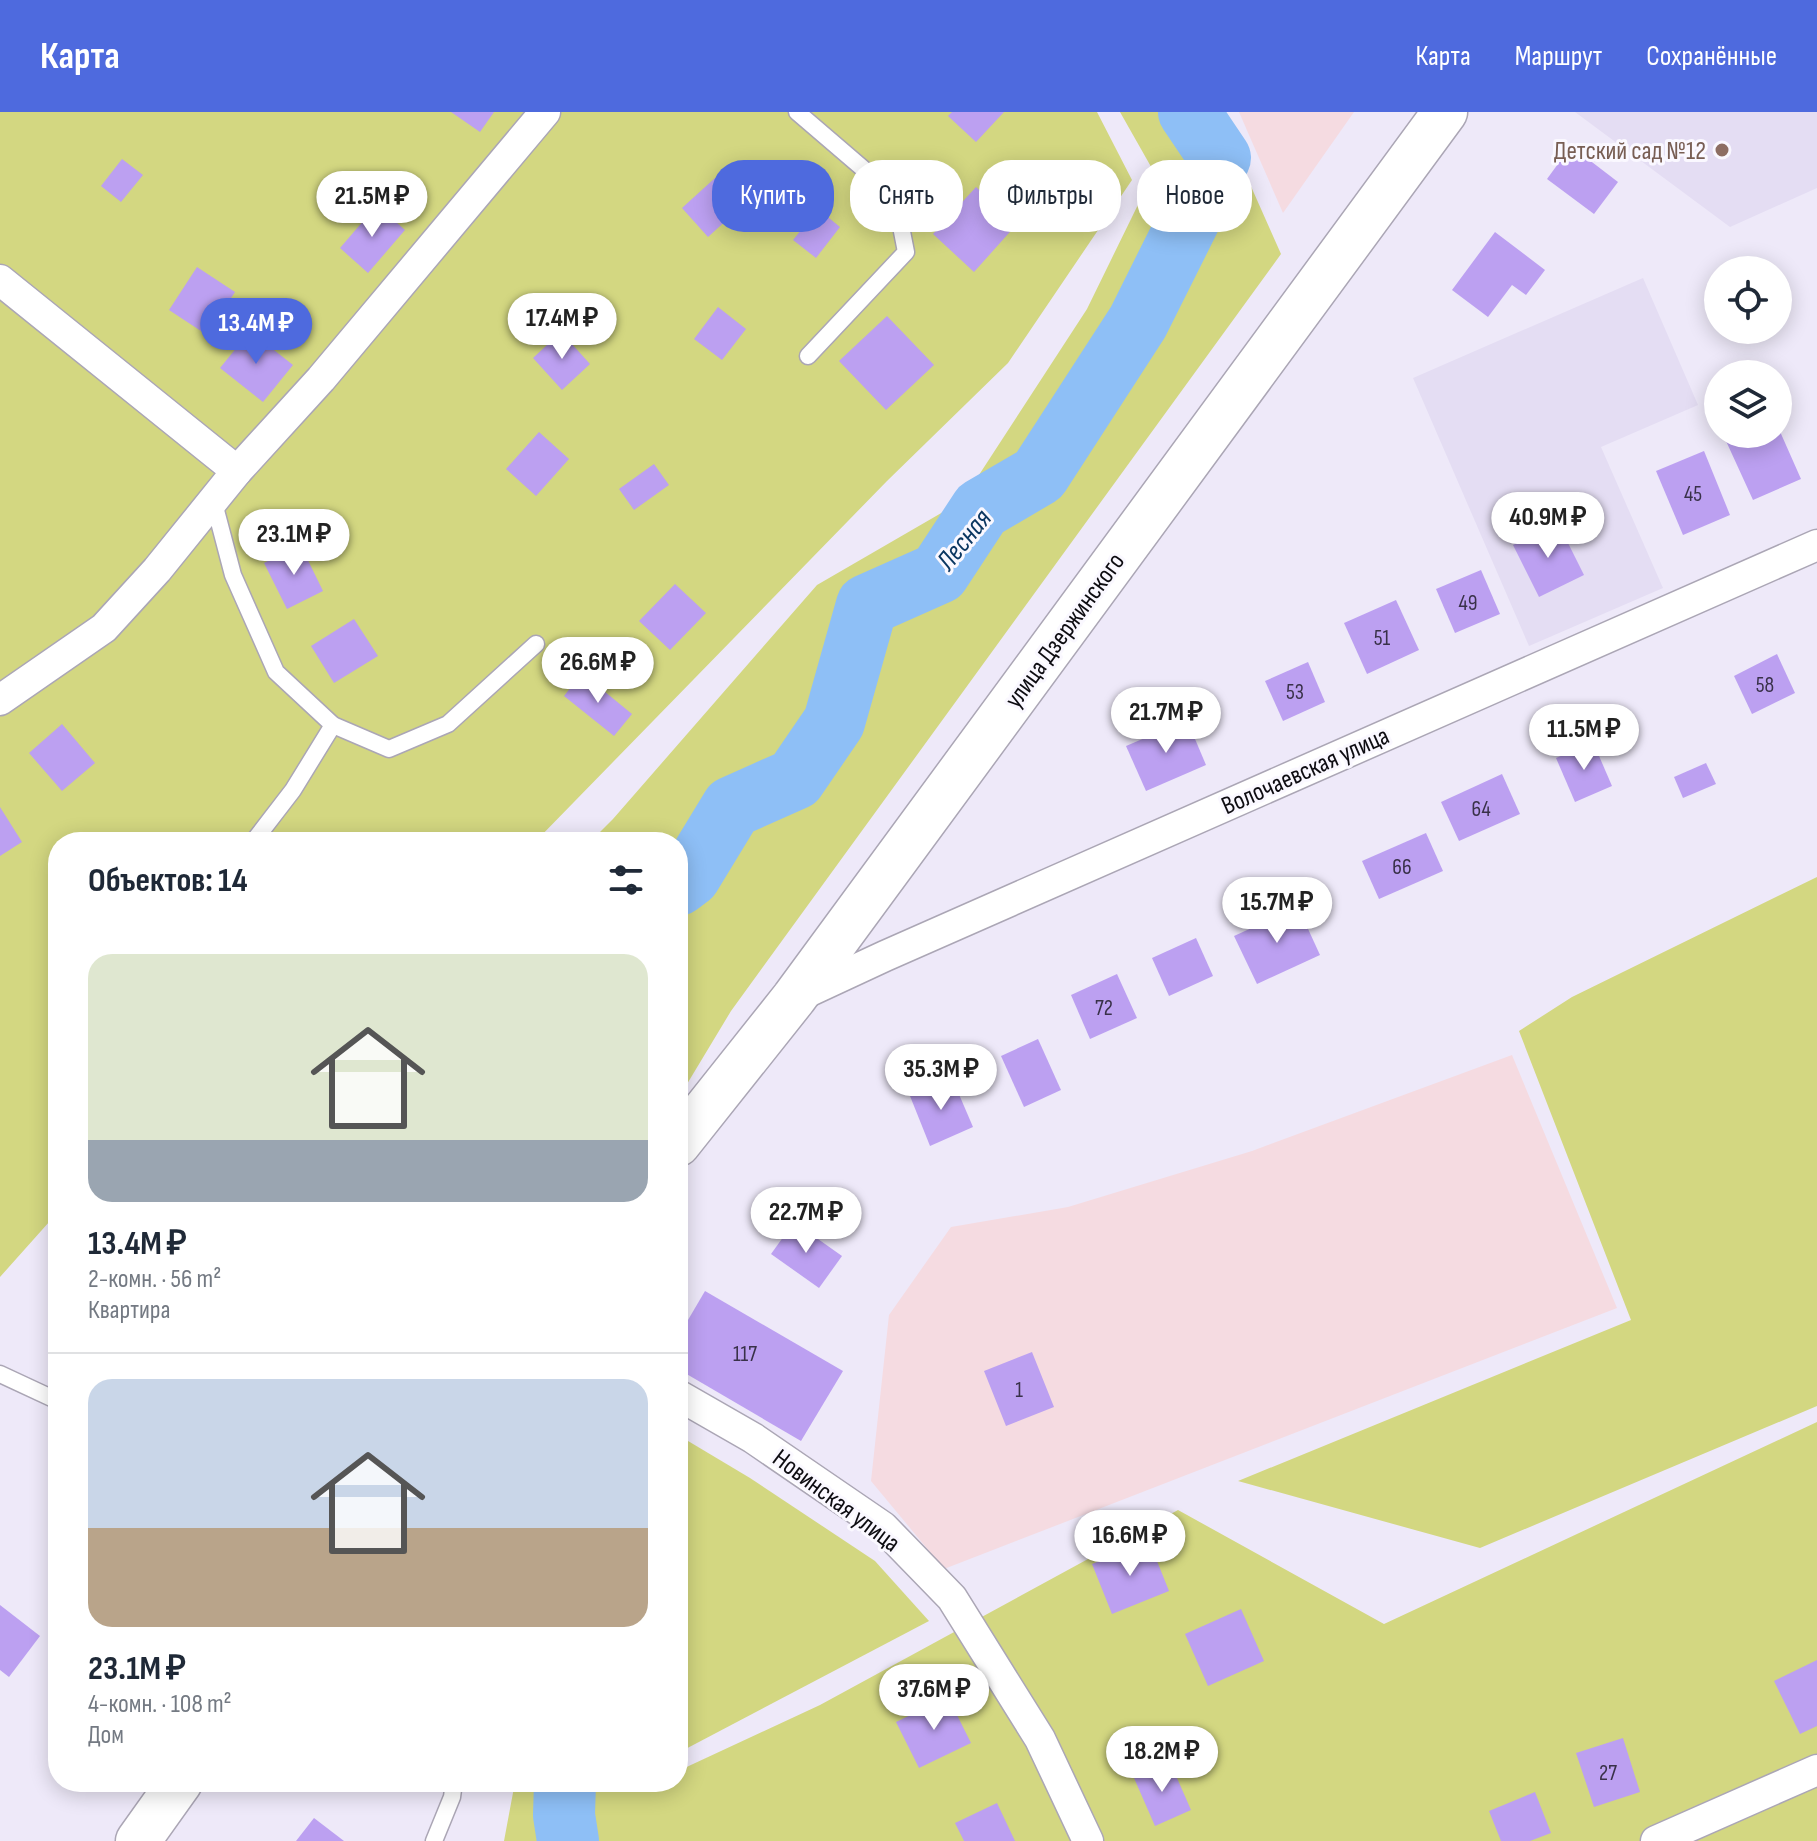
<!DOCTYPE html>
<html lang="ru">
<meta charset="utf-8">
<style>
body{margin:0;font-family:"Sofia Sans Condensed",sans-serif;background:#f2f2f3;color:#1f2937;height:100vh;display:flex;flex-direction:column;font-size:30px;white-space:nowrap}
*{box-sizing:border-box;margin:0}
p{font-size:26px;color:#747a83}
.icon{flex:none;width:44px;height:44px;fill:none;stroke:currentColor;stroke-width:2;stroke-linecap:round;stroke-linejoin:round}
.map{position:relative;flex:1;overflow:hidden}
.drawer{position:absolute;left:48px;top:720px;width:640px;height:960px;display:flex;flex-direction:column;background:#fff;border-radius:32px;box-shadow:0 4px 20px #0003}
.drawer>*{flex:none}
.banner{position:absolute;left:712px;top:48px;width:760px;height:72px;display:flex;gap:16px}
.buttons{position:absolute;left:1704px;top:144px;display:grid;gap:16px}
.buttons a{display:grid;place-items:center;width:88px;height:88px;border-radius:50%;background:#fff;box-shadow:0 4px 20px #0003;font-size:40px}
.price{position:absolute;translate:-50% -68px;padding:0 18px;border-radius:28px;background:#fff;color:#222;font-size:26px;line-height:52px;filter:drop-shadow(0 2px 4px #0008)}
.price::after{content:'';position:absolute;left:50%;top:48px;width:24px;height:18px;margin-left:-12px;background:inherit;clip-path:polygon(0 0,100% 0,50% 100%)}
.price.current{background:#4e6ade;color:#fff}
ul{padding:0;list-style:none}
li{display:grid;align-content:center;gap:16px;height:424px;padding:0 40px}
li+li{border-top:2px solid #e0e1e3}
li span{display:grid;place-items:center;height:248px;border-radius:24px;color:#555}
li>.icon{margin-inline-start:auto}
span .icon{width:144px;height:144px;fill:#fffc;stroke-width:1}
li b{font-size:34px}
h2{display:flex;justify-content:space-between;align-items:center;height:96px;padding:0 40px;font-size:34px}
.pill{padding:0 28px;border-radius:32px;background:#fff;box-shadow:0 4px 20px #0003;font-size:28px;line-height:72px}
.pill.current{background:#4e6ade;color:#fff}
header{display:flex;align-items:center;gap:48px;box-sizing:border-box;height:112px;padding:0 40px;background:#4e6ade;color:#fff}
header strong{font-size:38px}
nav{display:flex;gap:44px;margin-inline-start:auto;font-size:28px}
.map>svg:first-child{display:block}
.built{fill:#e4ddf3}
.industrial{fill:#f5dbe1}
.green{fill:#d3d781}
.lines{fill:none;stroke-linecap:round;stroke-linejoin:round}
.river{stroke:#8ebff6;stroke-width:62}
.building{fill:#bca0f1}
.lane-casing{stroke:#aba6b5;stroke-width:19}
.street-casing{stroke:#aba6b5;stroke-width:33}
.primary-casing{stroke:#aba6b5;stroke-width:47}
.lane{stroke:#fff;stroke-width:16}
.street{stroke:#fff;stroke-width:30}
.primary{stroke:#fff;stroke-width:44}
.education-dot{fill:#8d6e63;stroke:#faf8ff;stroke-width:3}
.labels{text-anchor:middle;stroke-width:6;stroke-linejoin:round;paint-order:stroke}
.number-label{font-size:22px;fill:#393149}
.education-label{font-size:26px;fill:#785e54;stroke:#faf8ff;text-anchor:end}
.street-label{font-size:26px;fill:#0d0c11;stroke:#faf8ff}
.water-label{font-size:28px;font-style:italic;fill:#0b3762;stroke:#faf8ff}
</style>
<header>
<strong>Карта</strong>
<nav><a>Карта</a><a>Маршрут</a><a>Сохранённые</a></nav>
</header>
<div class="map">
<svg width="1817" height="1729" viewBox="0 0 1817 1729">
<rect width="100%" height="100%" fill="#eee9f9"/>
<g class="built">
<path d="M1575 0H1817V76L1730 115Z"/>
<path d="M1643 166 1698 293 1601 335 1663 476 1529 534 1413 266Z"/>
</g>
<g class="industrial">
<path d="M1239 0H1354L1283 101Z"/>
<path d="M1512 943 1617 1196 944 1457 871 1369 889 1203 951 1115 1068 1095 1252 1039Z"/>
</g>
<g class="green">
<path d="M0 0H1097L1132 68 1008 251 887 369 535 730H58V1100L0 1165Z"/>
<path d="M1120 0H1218L1281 142 731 899 678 987V730H590L613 707 817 473 962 389 1087 197 1154 60Z"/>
<path d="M1817 765V1294L1480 1436 1238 1369 1631 1208 1519 919 1572 885Z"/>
<path d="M1817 1310V1729H504L515 1670H678V1659L820 1593 1178 1398 1384 1512Z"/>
<path d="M678 1323 750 1366 875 1449 929 1509 678 1641Z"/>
</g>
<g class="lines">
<g class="river">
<path d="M678 773 690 764 732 695 795 667 834 610 867 493 939 461 981 397 1039 363 1138 210 1220 46 1189 0"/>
<path d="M565 1670 564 1703 568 1729"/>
</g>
</g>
<g class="building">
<path d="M451 0H494L480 20Z"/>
<path d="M952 0H1004L976 30 948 4Z"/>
<path d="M1571 34 1618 70 1594 102 1547 67Z"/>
<path d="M122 47 143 63 121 90 101 74Z"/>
<path d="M715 66 741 95 708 125 682 96Z"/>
<path d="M976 75 1017 112 974 160 933 122Z"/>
<path d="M377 93 405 118 368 161 340 136Z"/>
<path d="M818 97 840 115 816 146 793 128Z"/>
<path d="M1495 120 1545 158 1526 183 1512 173 1488 205 1452 178Z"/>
<path d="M197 155 235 180 207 223 169 198Z"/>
<path d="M718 195 746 217 722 248 694 227Z"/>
<path d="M887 204 934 253 886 298 839 249Z"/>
<path d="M250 219 293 253 263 290 220 256Z"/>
<path d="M561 220 590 252 562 278 533 246Z"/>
<path d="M1778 315 1801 367 1753 388 1726 329 1741 322H1778Z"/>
<path d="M539 320 569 347 536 384 506 357Z"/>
<path d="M1704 339 1730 403 1683 423 1656 359Z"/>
<path d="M654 352 669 373 634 398 619 377Z"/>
<path d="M1558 411 1584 463 1539 485 1513 433Z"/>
<path d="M300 432 323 479 287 497 264 451Z"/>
<path d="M1481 458 1500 502 1455 521 1436 477Z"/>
<path d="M675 472 706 501 670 538 639 509Z"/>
<path d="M1396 488 1419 538 1367 562 1344 511Z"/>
<path d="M354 507 378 544 334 571 311 534Z"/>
<path d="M1777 542 1795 581 1752 602 1734 564Z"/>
<path d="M1308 550 1325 590 1283 609 1265 569Z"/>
<path d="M582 561 632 602 614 624 564 584Z"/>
<path d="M1187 608 1206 653 1146 679 1126 634Z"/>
<path d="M62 612 95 651 62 679 29 641Z"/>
<path d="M1593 630 1612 674 1575 690 1556 646Z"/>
<path d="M1706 651 1716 672 1683 686 1674 665Z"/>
<path d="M1502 662 1520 702 1459 729 1441 690Z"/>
<path d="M0 695 22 730 0 744Z"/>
<path d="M1426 721 1443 759 1379 787 1362 749Z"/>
<path d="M1298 795 1320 843 1257 872 1234 824Z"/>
<path d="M1196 826 1213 864 1169 884 1152 846Z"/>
<path d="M1117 862 1137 906 1090 927 1071 883Z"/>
<path d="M1038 927 1061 978 1024 995 1001 944Z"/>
<path d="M952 966 973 1015 930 1034 910 984Z"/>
<path d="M794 1110 842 1144 819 1176 771 1142Z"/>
<path d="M705 1179 843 1259 801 1329 678 1257V1225Z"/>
<path d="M1032 1240 1054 1295 1006 1314 984 1259Z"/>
<path d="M1149 1429 1169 1479 1112 1502 1092 1452Z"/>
<path d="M0 1493 40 1524 9 1565 0 1558Z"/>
<path d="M1241 1497 1264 1549 1208 1574 1185 1522Z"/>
<path d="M1817 1548V1614L1800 1622 1774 1569Z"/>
<path d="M948 1585 971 1631 919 1656 896 1610Z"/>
<path d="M1623 1626 1640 1680 1594 1695 1576 1641Z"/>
<path d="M1170 1650 1191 1698 1155 1714 1134 1666Z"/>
<path d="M1535 1680 1551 1721 1530 1729H1501L1489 1699Z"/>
<path d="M997 1691 1015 1729H964L955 1711Z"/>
<path d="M314 1706 344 1729H296Z"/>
</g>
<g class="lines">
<defs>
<g id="lane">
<path d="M797 0 895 84 906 140 808 244"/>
<path d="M213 387 233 463 276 560 333 613 389 637 448 612 536 532"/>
<path d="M253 730 293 678 333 613"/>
<path d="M0 1262 58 1289"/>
<path d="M434 1729 452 1685 454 1670"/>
</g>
<g id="street">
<path d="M0 168 237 359"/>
<path d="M0 588 104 516 157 458 237 359 321 267 545 0"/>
<path d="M799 884 885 844 1817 433"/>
<path d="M678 1283 753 1326 883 1415 952 1486 1040 1627 1088 1729"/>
<path d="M1656 1729 1817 1658"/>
</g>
<g id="primary">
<path d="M678 1032 794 886 1445 0"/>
<path d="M138 1729 180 1670"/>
</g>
</defs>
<use href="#lane" class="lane-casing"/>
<use href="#street" class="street-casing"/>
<use href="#primary" class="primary-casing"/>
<use href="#lane" class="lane"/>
<use href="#street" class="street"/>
<use href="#primary" class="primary"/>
</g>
<circle class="education-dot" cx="1722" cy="38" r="8"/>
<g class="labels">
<g class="number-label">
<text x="1693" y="389">45</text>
<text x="1468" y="498">49</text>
<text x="1382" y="533">51</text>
<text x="1765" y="580">58</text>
<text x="1295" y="587">53</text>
<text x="1481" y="704">64</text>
<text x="1402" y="762">66</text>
<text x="1104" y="903">72</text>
<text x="745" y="1249">117</text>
<text x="1019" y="1285">1</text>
<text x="1608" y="1668">27</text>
</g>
<g class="education-label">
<text x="1706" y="47">Детский сад №12</text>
</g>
<g class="street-label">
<text transform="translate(1064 518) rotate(-54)" y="9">улица Дзержинского</text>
<text transform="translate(1305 658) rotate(-24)" y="9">Волочаевская улица</text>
<text transform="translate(837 1388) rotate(37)" y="9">Новинская улица</text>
</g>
<g class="water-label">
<text transform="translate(963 427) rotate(-51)" y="10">Лесная</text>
</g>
</g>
</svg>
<div class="buttons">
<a><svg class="icon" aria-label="locate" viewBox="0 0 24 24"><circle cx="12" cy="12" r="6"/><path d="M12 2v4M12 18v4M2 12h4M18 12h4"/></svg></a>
<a><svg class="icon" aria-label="layers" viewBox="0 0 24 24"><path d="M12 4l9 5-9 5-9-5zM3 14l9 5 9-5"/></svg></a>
</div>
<b class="price" style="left:372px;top:127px">21.5M ₽</b>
<b class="price" style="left:562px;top:249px">17.4M ₽</b>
<b class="price current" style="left:256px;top:254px">13.4M ₽</b>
<b class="price" style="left:1548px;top:448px">40.9M ₽</b>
<b class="price" style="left:294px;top:465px">23.1M ₽</b>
<b class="price" style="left:598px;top:593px">26.6M ₽</b>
<b class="price" style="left:1166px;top:643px">21.7M ₽</b>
<b class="price" style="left:1584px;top:660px">11.5M ₽</b>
<b class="price" style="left:1277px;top:833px">15.7M ₽</b>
<b class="price" style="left:941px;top:1000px">35.3M ₽</b>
<b class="price" style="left:806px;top:1143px">22.7M ₽</b>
<b class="price" style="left:1130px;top:1466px">16.6M ₽</b>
<b class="price" style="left:934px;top:1620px">37.6M ₽</b>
<b class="price" style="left:1162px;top:1682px">18.2M ₽</b>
<div class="banner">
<a class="pill current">Купить</a>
<a class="pill">Снять</a>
<a class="pill">Фильтры</a>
<a class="pill">Новое</a>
</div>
<section class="drawer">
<h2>Объектов: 14<svg class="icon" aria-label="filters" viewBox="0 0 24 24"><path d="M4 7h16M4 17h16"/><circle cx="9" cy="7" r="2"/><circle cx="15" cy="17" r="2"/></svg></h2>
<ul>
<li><span style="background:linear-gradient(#dfe7d0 75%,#9aa5b1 0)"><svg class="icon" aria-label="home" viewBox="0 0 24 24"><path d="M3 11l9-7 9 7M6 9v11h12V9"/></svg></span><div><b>13.4M ₽</b><p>2-комн. · 56 m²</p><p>Квартира</p></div></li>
<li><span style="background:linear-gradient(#c9d6e8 60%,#b9a48a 0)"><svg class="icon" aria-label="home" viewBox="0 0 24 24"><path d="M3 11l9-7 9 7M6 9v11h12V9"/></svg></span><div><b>23.1M ₽</b><p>4-комн. · 108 m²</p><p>Дом</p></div></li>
</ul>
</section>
</div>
